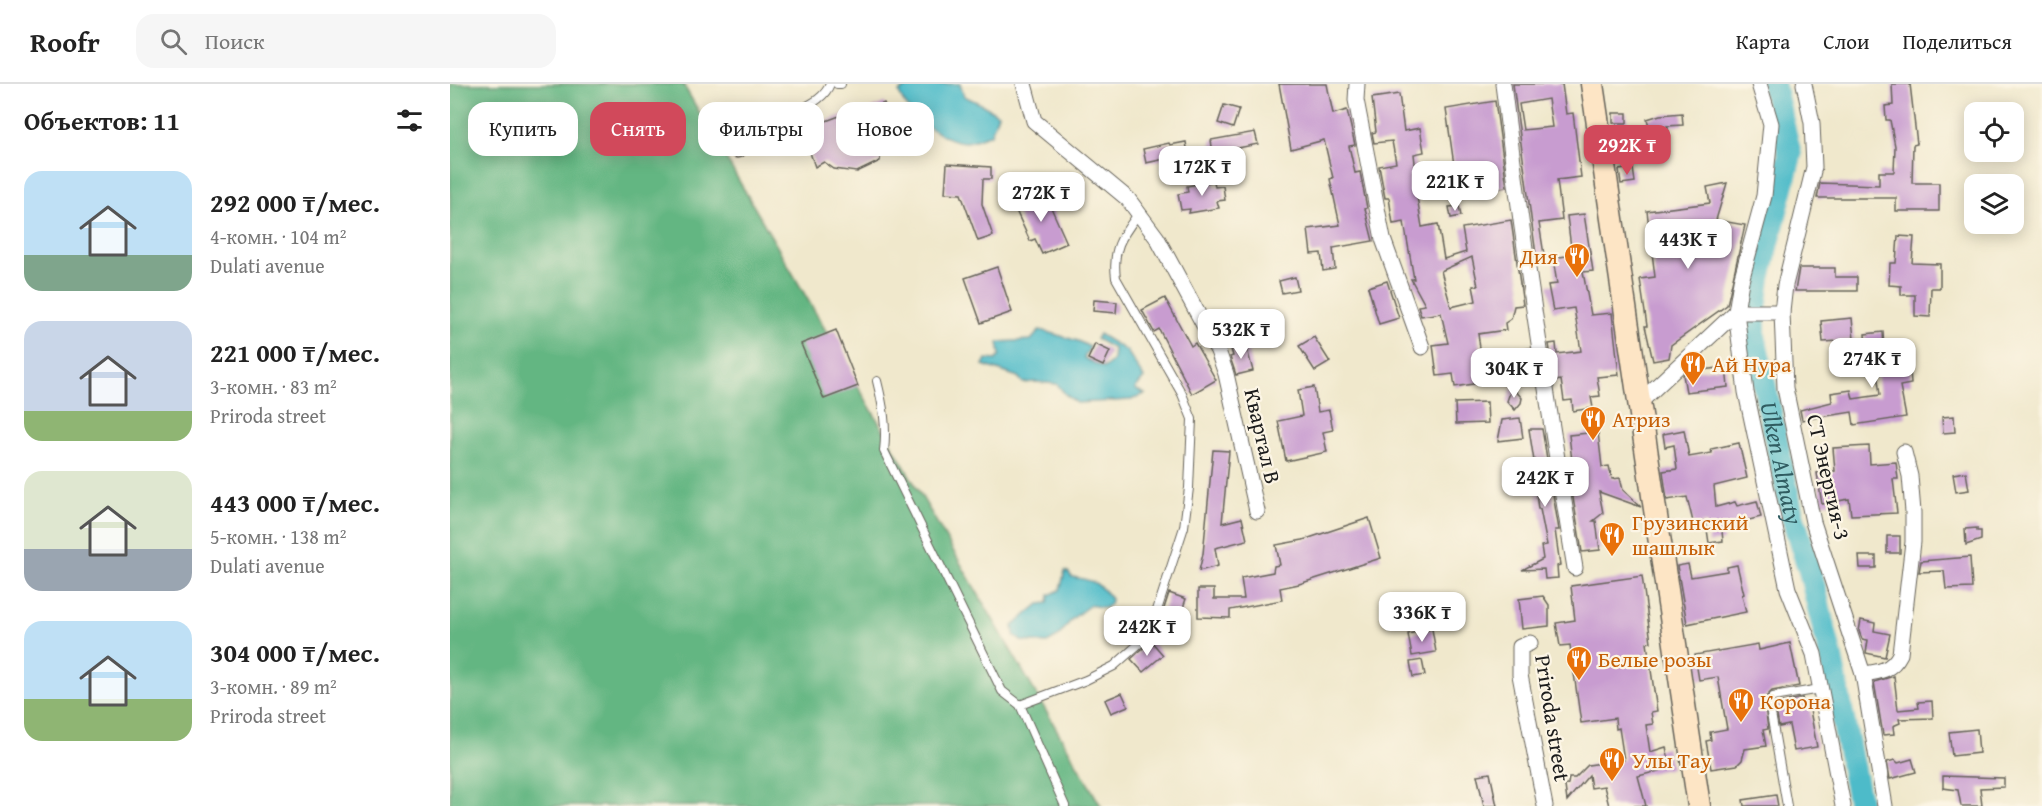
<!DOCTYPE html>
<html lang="ru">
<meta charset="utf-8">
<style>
body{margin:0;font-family:"Gentium Book Plus",serif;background:#f6f6f6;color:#222;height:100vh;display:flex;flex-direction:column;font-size:22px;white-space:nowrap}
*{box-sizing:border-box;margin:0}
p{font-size:20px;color:#767676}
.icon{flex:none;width:33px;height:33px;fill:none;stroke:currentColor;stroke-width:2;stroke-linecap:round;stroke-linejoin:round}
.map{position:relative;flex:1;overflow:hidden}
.sheet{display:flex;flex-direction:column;background:#fff;width:450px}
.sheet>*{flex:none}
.hud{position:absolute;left:18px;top:18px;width:570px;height:54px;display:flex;gap:12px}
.tools{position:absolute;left:1514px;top:18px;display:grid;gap:12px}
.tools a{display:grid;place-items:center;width:60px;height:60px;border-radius:12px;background:#fff;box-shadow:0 3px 15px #0003;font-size:30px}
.price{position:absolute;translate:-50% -51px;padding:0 14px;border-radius:12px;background:#fff;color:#222;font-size:20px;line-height:39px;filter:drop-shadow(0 2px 3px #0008)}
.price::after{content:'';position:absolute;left:50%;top:36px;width:18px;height:14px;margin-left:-9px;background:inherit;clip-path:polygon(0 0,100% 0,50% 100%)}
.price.current{background:#d1495b;color:#fff}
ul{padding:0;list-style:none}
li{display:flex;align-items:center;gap:18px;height:150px;padding:0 24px}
li span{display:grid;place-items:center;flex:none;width:168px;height:120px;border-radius:18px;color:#555}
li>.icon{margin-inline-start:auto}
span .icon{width:72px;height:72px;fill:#fffc;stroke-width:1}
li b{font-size:26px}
h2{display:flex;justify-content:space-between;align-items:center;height:72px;padding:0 24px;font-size:26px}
.chip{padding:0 21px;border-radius:18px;background:#fff;box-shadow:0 3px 15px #0003;font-size:21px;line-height:54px}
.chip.current{background:#d1495b;color:#fff}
header{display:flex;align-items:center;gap:36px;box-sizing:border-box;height:84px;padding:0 30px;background:#fff;border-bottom:2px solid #e0e0e0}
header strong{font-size:28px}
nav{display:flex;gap:33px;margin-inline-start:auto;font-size:21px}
.search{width:420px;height:54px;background:#f6f6f6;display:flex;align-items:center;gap:15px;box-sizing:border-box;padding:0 21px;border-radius:18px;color:#767676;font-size:22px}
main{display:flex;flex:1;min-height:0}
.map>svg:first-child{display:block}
.forest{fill:#63b682;stroke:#40694f;stroke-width:1.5}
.water{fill:#4ebbc9;stroke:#356c72;stroke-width:1.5}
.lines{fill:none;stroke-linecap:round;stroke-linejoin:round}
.river{stroke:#4ebbc9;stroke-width:24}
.building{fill:#c89cd0;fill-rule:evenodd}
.service-casing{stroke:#66635a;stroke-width:10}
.minor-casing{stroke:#66635a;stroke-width:17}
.secondary-casing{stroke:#66635a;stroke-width:25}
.service{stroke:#fff;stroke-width:8}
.minor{stroke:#fff;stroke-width:15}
.secondary{stroke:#fde5c5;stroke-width:22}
.labels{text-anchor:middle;stroke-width:4.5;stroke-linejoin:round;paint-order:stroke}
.food-label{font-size:22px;fill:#c56008;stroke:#fcf5e5;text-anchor:start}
.street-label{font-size:22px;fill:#1c1c1c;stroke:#fcf5e5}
.water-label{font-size:24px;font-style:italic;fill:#305c61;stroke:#fcf5e5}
</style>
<header>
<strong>Roofr</strong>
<div class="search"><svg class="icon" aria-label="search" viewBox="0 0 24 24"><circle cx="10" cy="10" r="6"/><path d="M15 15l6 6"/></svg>Поиск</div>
<nav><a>Карта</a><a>Слои</a><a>Поделиться</a></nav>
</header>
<main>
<section class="sheet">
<h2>Объектов: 11<svg class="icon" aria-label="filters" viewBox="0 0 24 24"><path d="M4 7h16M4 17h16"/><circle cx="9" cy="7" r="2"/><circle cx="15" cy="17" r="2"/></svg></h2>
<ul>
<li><span style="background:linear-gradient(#bfe0f5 70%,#7fa58c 0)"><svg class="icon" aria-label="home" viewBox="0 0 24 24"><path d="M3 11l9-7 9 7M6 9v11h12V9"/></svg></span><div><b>292 000 ₸/мес.</b><p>4-комн. · 104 m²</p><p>Dulati avenue</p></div></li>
<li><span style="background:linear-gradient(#c9d6e8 75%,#8fb573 0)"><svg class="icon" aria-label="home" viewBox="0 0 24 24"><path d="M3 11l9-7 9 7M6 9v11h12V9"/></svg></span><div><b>221 000 ₸/мес.</b><p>3-комн. · 83 m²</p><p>Priroda street</p></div></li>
<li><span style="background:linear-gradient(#dfe7d0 65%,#9aa5b1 0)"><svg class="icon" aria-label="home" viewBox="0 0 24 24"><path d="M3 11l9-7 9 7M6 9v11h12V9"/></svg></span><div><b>443 000 ₸/мес.</b><p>5-комн. · 138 m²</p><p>Dulati avenue</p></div></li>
<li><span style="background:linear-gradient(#bfe0f5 65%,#8fb573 0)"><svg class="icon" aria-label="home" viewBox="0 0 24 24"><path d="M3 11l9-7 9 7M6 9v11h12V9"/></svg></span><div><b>304 000 ₸/мес.</b><p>3-комн. · 89 m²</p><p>Priroda street</p></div></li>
</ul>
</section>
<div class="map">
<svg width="1592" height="722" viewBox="0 0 1592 722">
<rect width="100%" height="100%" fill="#fcf5e5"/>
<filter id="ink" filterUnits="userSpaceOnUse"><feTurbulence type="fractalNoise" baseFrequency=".0167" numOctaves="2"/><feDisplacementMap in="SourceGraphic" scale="12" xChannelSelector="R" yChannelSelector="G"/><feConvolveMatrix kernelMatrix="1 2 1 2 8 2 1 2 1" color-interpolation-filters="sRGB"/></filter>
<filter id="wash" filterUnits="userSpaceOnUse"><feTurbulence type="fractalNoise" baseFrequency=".008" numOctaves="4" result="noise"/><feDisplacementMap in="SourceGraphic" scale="24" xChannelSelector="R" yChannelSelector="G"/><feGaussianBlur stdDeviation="1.35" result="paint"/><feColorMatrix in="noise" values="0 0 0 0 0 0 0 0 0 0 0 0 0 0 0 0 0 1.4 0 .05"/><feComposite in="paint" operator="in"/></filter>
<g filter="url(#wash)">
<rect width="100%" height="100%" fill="#f0e8cc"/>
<path class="forest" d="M0 0H233L651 722H0Z"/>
<g class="water">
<path d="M462 0H510L514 12 531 20 548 30 541 50C534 52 522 59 514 58 491 56 456 30 449 8Z"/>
<path d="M590 246 628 257 640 263 634 274 654 284 663 276 664 265 646 255 649 250 677 267 694 294 685 305 695 310 681 316 627 319 615 310 607 300 586 298 573 299 568 293 533 281 536 275 546 276 550 271 548 258 581 256Z"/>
<path d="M615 487 618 488 622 493C643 496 648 498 661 515L660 520 655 524 640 521 622 535 608 553 597 559 571 557 564 551 563 542 589 520 598 519 599 511 610 506Z"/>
</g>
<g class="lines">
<path class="river" id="s1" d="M1323 0 1340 71 1309 194 1304 233V252L1342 431 1360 487 1381 574 1410 722"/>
</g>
<g id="blocks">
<g class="building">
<path d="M829 0H877L883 30 897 26 905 61 899 62 905 89 910 88 917 124 915 125 923 157 883 164 885 185 873 187 871 169 861 170 858 145 890 141 880 95 883 94 874 56 841 65Z"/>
<path d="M1063 0H1112L1116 30 1123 29 1131 93 1107 96 1112 136 1089 139 1095 177 1087 178ZM1098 15 1102 43 1073 46 1069 20Z"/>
<path d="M1442 0H1460L1467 60 1463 61 1462 99H1489V127H1446V114H1367L1370 99 1429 101V88H1444L1445 62 1440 36H1436L1435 22 1443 21Z"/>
<path d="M949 10 954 47 970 44 974 68 964 70 966 88H963L972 143 988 140 994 175 1016 168 1012 144 1061 136 1073 221 1064 222 1061 235 1055 239 1056 246 1028 250 1031 271 1034 270 1035 298 1005 303 1003 290 987 292 983 261 998 259 991 229 971 232 968 222 975 221 961 195H964L954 138 943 140 939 114H935L929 82 946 79 942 57 924 59 922 49 926 48 922 14ZM1022 173 1028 202H1023L1026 217 1001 223 991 187Z"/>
<path d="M1045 17 1057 103 1008 109 996 25Z"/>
<path d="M434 19 443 39 430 46 432 59 430 77 407 88 384 85 374 78 365 83 356 57 345 61 346 54 341 50 400 28 406 32Z"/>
<path d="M774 21 789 25 783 44 768 39Z"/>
<rect x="1163" y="29" width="14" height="10"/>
<path d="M1232 29 1233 41 1217 42 1219 48 1202 53 1197 35 1210 31Z"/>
<path d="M805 48 808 60 763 69 761 56Z"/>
<circle cx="287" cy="65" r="9"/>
<path d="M736 58 738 70 696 79 693 65 719 59 720 61Z"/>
<path d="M497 80 541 83V95H533L532 120 543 152 528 157 511 110 495 109Z"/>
<path d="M1183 84 1185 98 1171 100 1169 86Z"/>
<path d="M764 97 765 103 773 102 775 116 767 117 769 124 739 129 740 125 731 126 728 110 738 108 737 102Z"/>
<path d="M1277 99 1266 136 1295 141 1277 221 1221 261 1219 274 1203 277 1195 242H1197L1190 195 1205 193 1197 127 1260 119 1257 103Z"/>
<path d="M594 108 617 159 592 170 585 155 580 157 564 122Z"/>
<path d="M1009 122 1011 132 1001 134 999 123Z"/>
<path d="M1134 130 1143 187 1133 188 1141 231 1162 229 1169 291 1147 293 1150 312 1141 313 1143 324 1123 327 1122 316 1114 317 1111 296 1105 297 1099 260 1106 259 1107 270 1131 267 1124 224 1103 227 1098 201 1107 200 1103 174 1122 171 1117 132Z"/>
<path d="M1448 152 1464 153 1462 179 1490 180V204H1481L1480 233 1465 232V211H1451V202L1439 201 1440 179H1446Z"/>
<path d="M547 183 562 228 531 239 515 194Z"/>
<path d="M1349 184H1385V193H1407V207H1345Z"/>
<path d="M845 193 848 206 832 209 829 197Z"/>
<path d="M937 197 949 234 929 240 918 203Z"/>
<path d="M715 214 741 262 745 259 766 296 742 310 709 245 704 248 692 226Z"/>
<path d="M644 216 667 218 666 229 643 227Z"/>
<path d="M1402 234 1404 256 1373 258 1371 237Z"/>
<path d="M386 246 408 302 374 315 351 260Z"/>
<path d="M1433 248 1434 267 1454 265 1456 287 1460 286 1461 300 1450 302 1456 333 1404 341 1402 328 1352 336 1350 326 1382 318 1381 309 1401 306 1403 315 1430 311 1427 288 1423 289 1420 264H1416L1415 250Z"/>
<path d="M864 253 880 278 865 287 849 262Z"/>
<path d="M645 260 660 267 653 282 638 275Z"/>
<path d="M796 261 803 287 786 291 780 273 783 272 781 265Z"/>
<path d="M1080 264 1084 290 1047 295 1036 270Z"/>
<path d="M1276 283 1278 303 1236 308 1233 291 1236 288Z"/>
<path d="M864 303 868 328 879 326 883 346 873 348 877 368 836 377 828 337 852 332 848 306Z"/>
<path d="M1062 303 1072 314 1071 319 1065 326 1057 317Z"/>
<path d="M1037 318 1038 339 1006 340 1005 319Z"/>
<path d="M1504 332 1505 348 1493 349 1492 333Z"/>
<path d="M1070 334 1073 354 1048 357 1052 336Z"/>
<path d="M1079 345H1092L1109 446H1105L1110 481 1107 482 1108 494 1095 495 1094 485 1072 486 1093 475 1091 462 1097 461 1090 425H1088L1086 409H1089Z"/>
<path d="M1234 346 1239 373 1262 369 1261 365 1289 359 1297 394 1264 402 1266 423 1285 418 1287 422 1307 417 1311 433 1291 438 1292 442 1272 447 1273 457 1259 459 1256 439 1244 442 1237 413 1217 416 1213 387 1227 385 1224 361 1215 363 1213 350Z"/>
<path d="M1148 348 1152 383 1159 382 1162 395 1170 394 1173 406 1191 423 1149 408 1153 429 1143 437H1146L1150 466 1132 468 1117 377H1122L1119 351Z"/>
<path d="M1419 362 1420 380 1446 378 1448 395H1443L1447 429 1401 431 1399 415 1372 420 1367 389 1385 387 1383 364Z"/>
<path d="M763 366 779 367 772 439 792 434 797 456 765 464 768 482 749 487 753 470Z"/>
<path d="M1516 388 1519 406 1506 408 1503 390Z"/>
<path d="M919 434 931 474 849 500 830 504 832 516 780 526V534L748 533V505H764V515H794L791 494 823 488 824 482 830 481 826 461 853 456Z"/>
<path d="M1527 444V447H1531V456L1516 461 1515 445Z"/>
<rect x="1437" y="452" width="13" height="17"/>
<path d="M1409 472H1426V484H1410Z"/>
<path d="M1520 473 1522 504 1496 505 1494 487 1469 488 1471 477Z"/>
<path d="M1238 480 1241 493 1277 487V483L1287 481 1294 510 1292 511 1296 528 1237 540 1227 482Z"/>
<path d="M1192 492 1201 558 1197 559 1207 627 1201 628 1203 640 1196 641 1200 668 1216 663 1221 684 1188 692 1196 722H1159L1154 702 1141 704 1139 691 1117 717 1115 702 1118 700 1119 694H1125L1138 681 1174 676 1169 644 1166 645 1165 634 1131 639 1120 561 1110 562 1106 539 1125 536 1121 502Z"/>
<path d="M719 509 736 515 725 546 709 540Z"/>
<path d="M1093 512 1099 521V542L1072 545 1069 515Z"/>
<path d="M1411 536 1425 539 1424 547 1440 550 1435 573 1416 569 1418 556 1412 555 1409 547Z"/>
<path d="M982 545 986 568 962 572 958 550Z"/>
<path d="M701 557 713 571 693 588 681 575Z"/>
<path d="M1340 559 1349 602 1322 607 1314 615 1318 645 1313 646 1316 662 1295 665 1292 676 1287 681 1261 685 1256 657 1261 656 1260 648 1277 645 1268 593 1249 596 1245 571 1308 560 1309 566Z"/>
<path d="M972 576 975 591 963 593 960 578Z"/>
<path d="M1444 592 1448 626 1469 624 1468 618 1482 617 1483 634 1449 635 1450 639 1443 642 1444 650 1433 651 1424 598Z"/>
<path d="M672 609 678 622 661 629 655 616Z"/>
<path d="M1352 614 1354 622 1359 621 1367 663 1344 667 1339 641 1329 643 1325 620Z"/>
<path d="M1527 645 1529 669 1502 672 1499 648Z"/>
<path d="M1462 675 1466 688 1440 695 1437 678 1445 676 1448 679Z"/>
<path d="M1040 689 1047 722H1034L1027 691Z"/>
<path d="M1493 692 1554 694V703L1530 704 1532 722H1511L1508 706 1493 704Z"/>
<path d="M1326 711 1328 722H1294L1293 716Z"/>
</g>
</g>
</g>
<g filter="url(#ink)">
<use href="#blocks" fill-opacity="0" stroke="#66635a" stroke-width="1.5"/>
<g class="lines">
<defs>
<g id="service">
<path d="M387 0H391"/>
<path d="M340 56 334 55C332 50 330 45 332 41 339 25 371 23 380 0"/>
<path d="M427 297C433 321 437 342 434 367L552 607 570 621 615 722"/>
<path d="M570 621 636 596 664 582 699 551 734 443 739 404 742 335 732 310 666 194C662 164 672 152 689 129"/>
<path d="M1337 722 1319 618 1323 613 1370 605"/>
</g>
<g id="minor">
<path d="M574 0 584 37 678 115 707 154 768 267 776 290 807 427"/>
<path d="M907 0 906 16 933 155 972 263"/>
<path d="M1053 0C1073 162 1098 323 1125 484"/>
<path d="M1309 0 1321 40 1314 112 1291 197 1286 228 1296 308 1338 505 1364 570 1393 722"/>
<path d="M1354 0 1362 39 1364 83 1335 201 1332 228 1335 304 1363 438 1413 590 1435 722"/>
<path d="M1188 320 1286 228H1332"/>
<path d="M1080 559 1070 563V591L1095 722"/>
<path d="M1413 590C1430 588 1442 586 1450 570L1463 458V428L1460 392 1454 368"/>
</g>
<path id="secondary" d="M1142 0 1249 722"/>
</defs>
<use href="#service" class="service-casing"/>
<use href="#minor" class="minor-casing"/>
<use href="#secondary" class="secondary-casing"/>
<use href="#service" class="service"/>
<use href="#minor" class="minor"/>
<use href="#secondary" class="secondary"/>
</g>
</g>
<defs>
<symbol id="restaurant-pin" viewBox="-11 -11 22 30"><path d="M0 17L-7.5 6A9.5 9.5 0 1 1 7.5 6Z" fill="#e8710a" stroke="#fcf5e5"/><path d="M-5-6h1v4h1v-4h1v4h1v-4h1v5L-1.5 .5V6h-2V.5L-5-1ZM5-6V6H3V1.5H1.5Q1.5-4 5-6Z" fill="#fff"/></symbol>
</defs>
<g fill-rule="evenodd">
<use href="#restaurant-pin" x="1112" y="157" width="30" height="40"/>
<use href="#restaurant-pin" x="1228" y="265" width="30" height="40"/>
<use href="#restaurant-pin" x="1128" y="320" width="30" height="40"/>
<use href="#restaurant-pin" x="1147" y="436" width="30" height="40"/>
<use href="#restaurant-pin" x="1114" y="560" width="30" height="40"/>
<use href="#restaurant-pin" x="1276" y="602" width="30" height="40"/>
<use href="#restaurant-pin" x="1147" y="661" width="30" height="40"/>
</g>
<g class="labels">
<g class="food-label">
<text x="1108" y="180" text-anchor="end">Дия</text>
<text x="1262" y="288">Ай Нура</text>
<text x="1162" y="343">Атриз</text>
<text x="1182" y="446">Грузинский<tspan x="1182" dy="25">шашлык</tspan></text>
<text x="1148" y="583">Белые розы</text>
<text x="1310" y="625">Корона</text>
<text x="1182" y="684">Улы Тау</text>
</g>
<g class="street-label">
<text transform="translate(813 352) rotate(77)" y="8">Квартал В</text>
<text transform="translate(1379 393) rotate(77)" y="8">СТ Энергия-3</text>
<text transform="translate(1103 634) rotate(81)" y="8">Priroda street</text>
</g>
<g class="water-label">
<text dy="8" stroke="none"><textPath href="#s1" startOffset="388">Ulken Almaty</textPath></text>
</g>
</g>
</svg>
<div class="tools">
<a><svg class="icon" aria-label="locate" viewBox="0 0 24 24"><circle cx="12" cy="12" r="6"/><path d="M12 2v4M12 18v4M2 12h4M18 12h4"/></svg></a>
<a><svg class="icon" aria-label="layers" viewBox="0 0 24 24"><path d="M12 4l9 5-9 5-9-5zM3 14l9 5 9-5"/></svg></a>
</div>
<b class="price current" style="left:1177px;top:92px">292K ₸</b>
<b class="price" style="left:752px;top:113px">172K ₸</b>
<b class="price" style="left:1005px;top:128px">221K ₸</b>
<b class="price" style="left:591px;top:139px">272K ₸</b>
<b class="price" style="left:1238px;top:186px">443K ₸</b>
<b class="price" style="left:791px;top:276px">532K ₸</b>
<b class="price" style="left:1422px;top:305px">274K ₸</b>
<b class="price" style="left:1064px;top:315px">304K ₸</b>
<b class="price" style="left:1095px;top:424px">242K ₸</b>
<b class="price" style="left:972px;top:559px">336K ₸</b>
<b class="price" style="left:697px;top:573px">242K ₸</b>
<div class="hud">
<a class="chip">Купить</a>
<a class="chip current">Снять</a>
<a class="chip">Фильтры</a>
<a class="chip">Новое</a>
</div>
</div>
</main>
